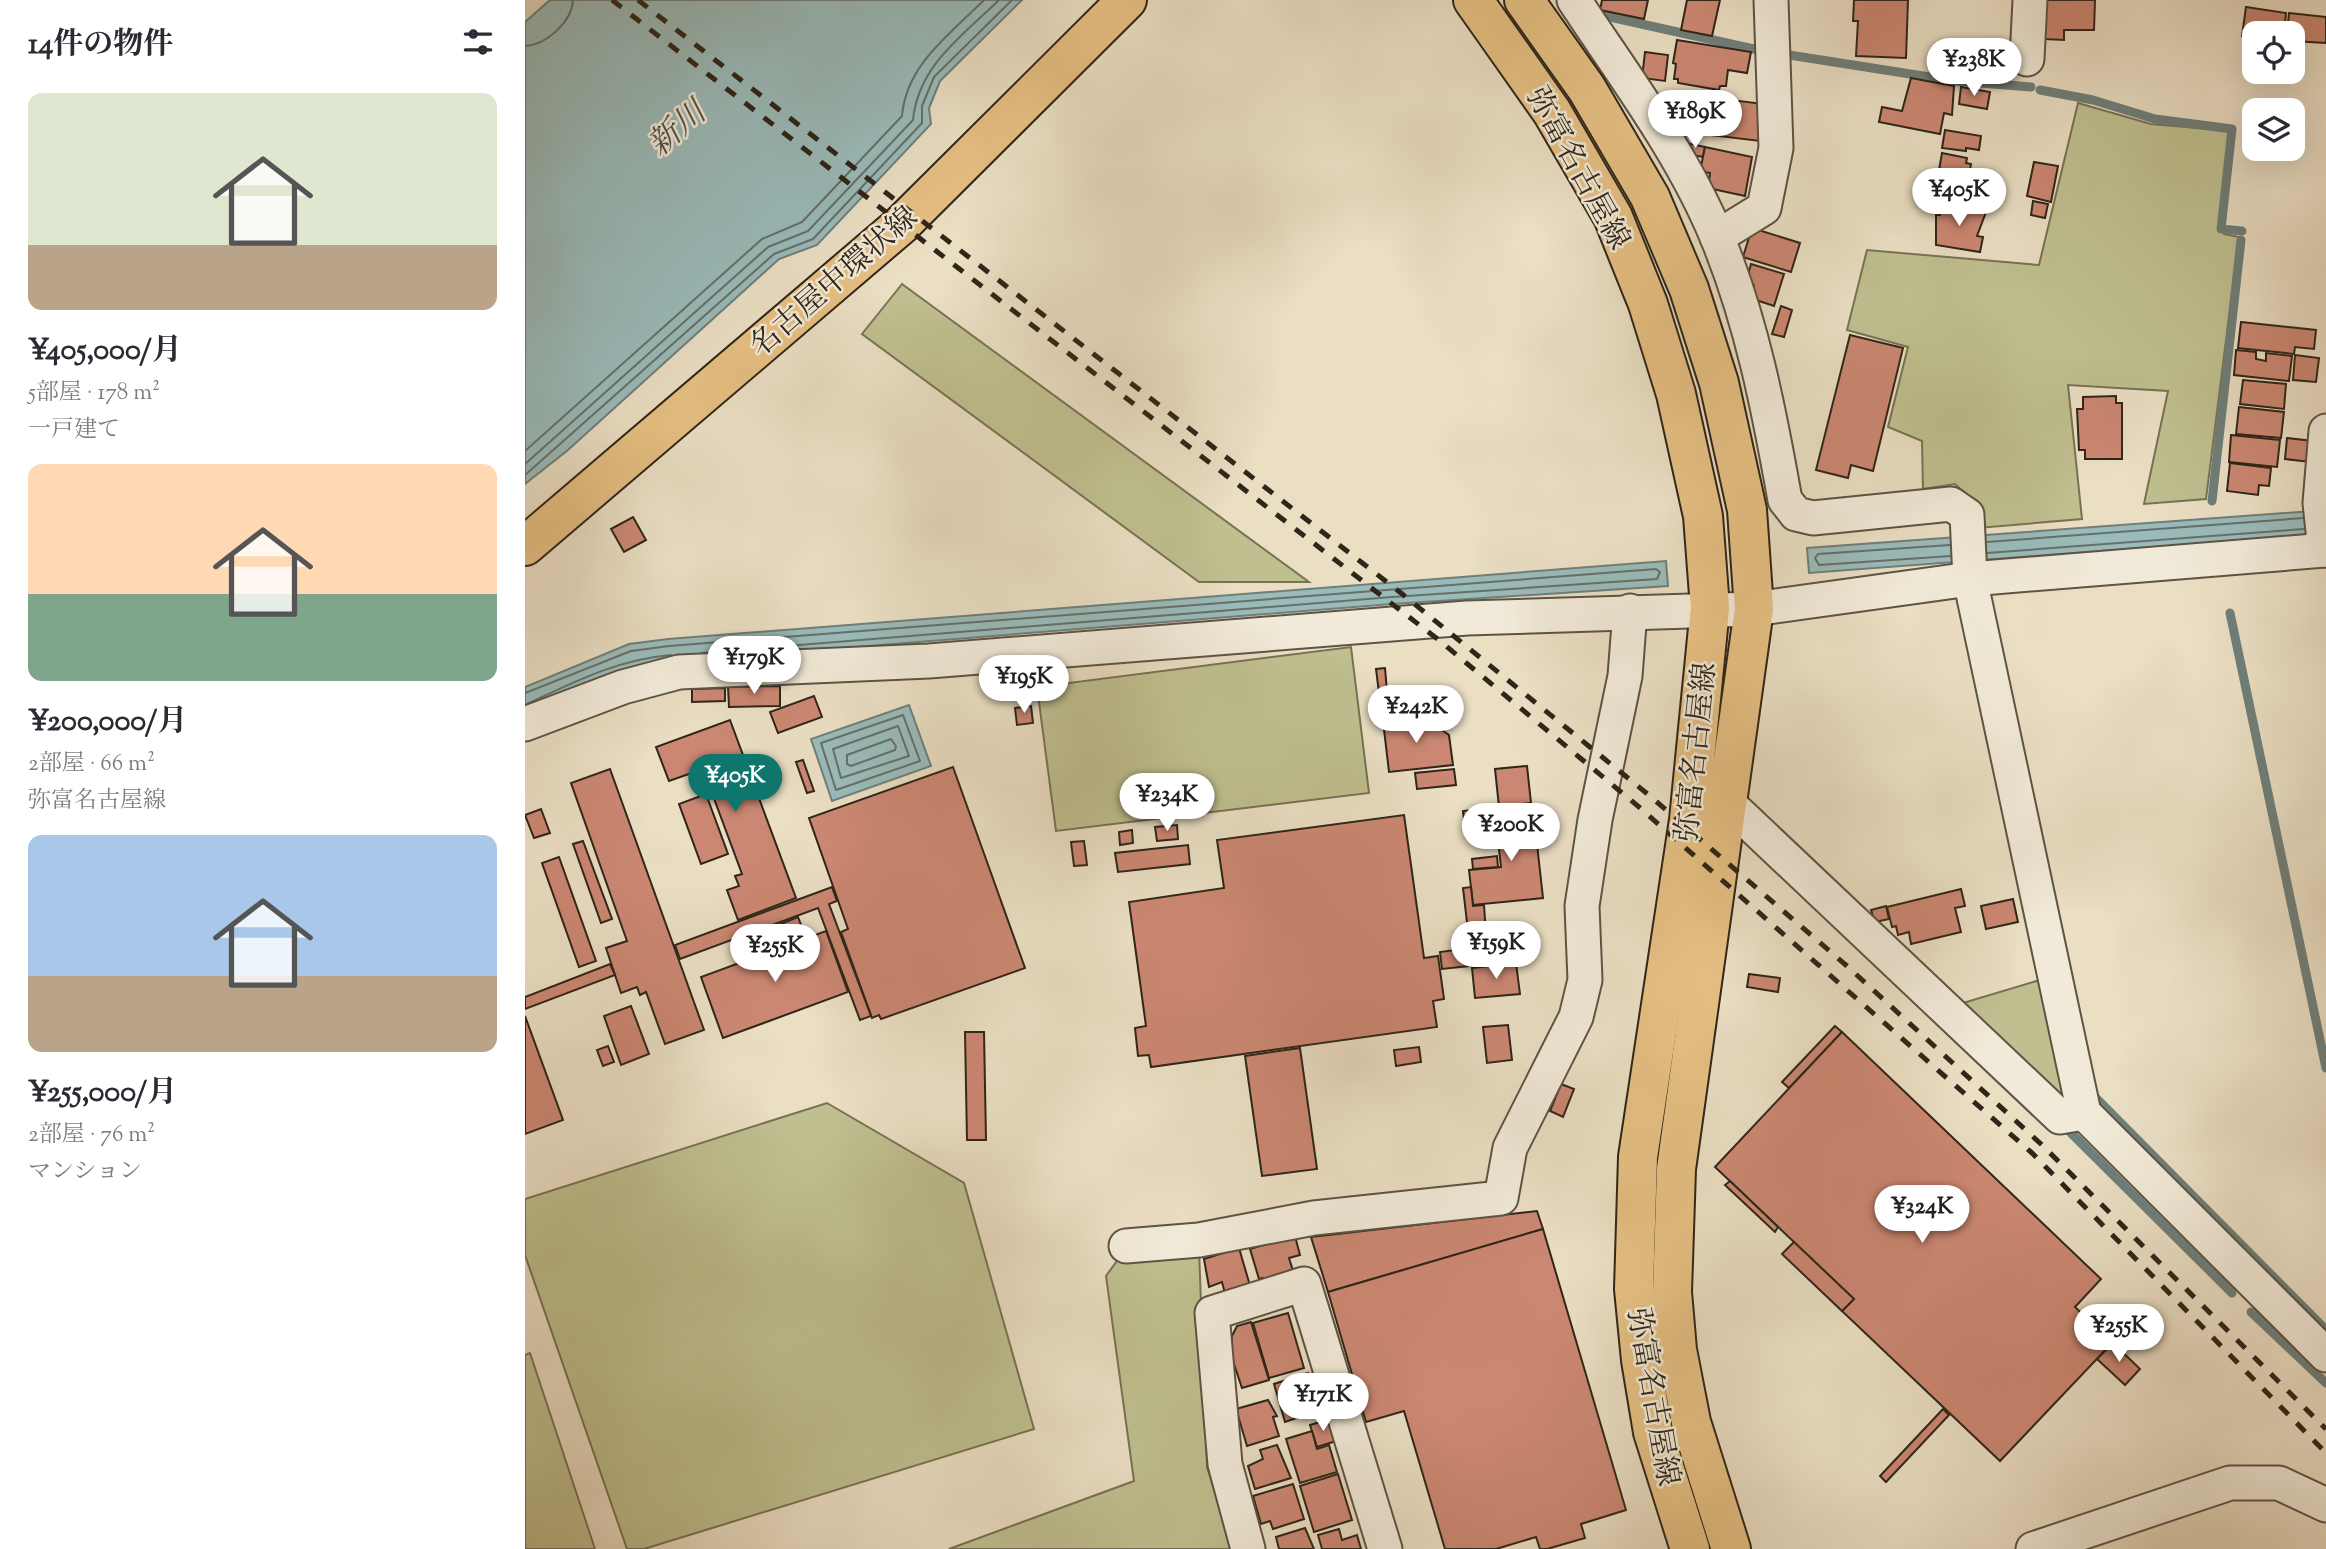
<!DOCTYPE html>
<html lang="ja">
<meta charset="utf-8">
<style>
body{margin:0;font-family:"Sorts Mill Goudy","Noto Serif JP",serif;background:#f7f7f7;color:#2b2b33;height:100vh;display:flex;flex-direction:column;font-size:26px;white-space:nowrap}
*{box-sizing:border-box;margin:0}
p{font-size:23px;color:#7c7c81}
.icon{flex:none;width:38px;height:38px;fill:none;stroke:currentColor;stroke-width:2;stroke-linecap:round;stroke-linejoin:round}
.map{position:relative;flex:1;overflow:hidden}
.sheet{display:flex;flex-direction:column;background:#fff;width:525px}
.sheet>*{flex:none}
.tools{position:absolute;left:1717px;top:21px;display:grid;gap:14px}
.tools a{display:grid;place-items:center;width:63px;height:63px;border-radius:14px;background:#fff;box-shadow:0 7px 28px #0002;font-size:35px}
.price{position:absolute;translate:-50% -60px;padding:0 16px;border-radius:24px;background:#fff;color:#222;font-size:23px;line-height:46px;filter:drop-shadow(0 2px 4px #0008)}
.price::after{content:'';position:absolute;left:50%;top:42px;width:21px;height:16px;margin-left:-10px;background:inherit;clip-path:polygon(0 0,100% 0,50% 100%)}
.price.selected{background:#0f766e;color:#fff}
ul{padding:0;list-style:none}
li{display:grid;align-content:center;gap:14px;height:371px;padding:0 28px}
li span{display:grid;place-items:center;height:217px;border-radius:14px;color:#555}
li>.icon{margin-inline-start:auto}
span .icon{width:126px;height:126px;fill:#fffc;stroke-width:1}
li b{font-size:30px}
h2{display:flex;justify-content:space-between;align-items:center;height:84px;padding:0 28px;font-size:30px}
main{display:flex;flex:1;min-height:0}
.map>svg:first-child{display:block}
.green{fill:#bfbf8f;stroke:#777254;stroke-width:2}
.water{fill:#9abbba;stroke:#6f7f7a;stroke-width:2}
.lines{fill:none;stroke-linecap:round;stroke-linejoin:round}
.shore{stroke:#64706a;stroke-width:2}
.stream{stroke:#6f7f7a;stroke-width:9}
.building{fill:#cb8772;stroke:#2f2519;stroke-width:2}
.minor-casing{stroke:#5e5344;stroke-width:37}
.major-casing{stroke:#2f2519;stroke-width:42}
.minor{stroke:#f1ead8;stroke-width:33}
.major{stroke:#e5bf82;stroke-width:38}
.rail{stroke:#2f2519;stroke-width:5;stroke-dasharray:12 12;stroke-linecap:butt}
.labels{text-anchor:middle;stroke-width:5;stroke-linejoin:round;paint-order:stroke}
.street-label{font-size:30px;fill:#2f2519;stroke:#f1ead8}
.water-label{font-size:32px;font-style:italic;fill:#4f5249;stroke:#f1ead8}
</style>
<main>
<section class="sheet">
<h2>14件の物件<svg class="icon" aria-label="filters" viewBox="0 0 24 24"><path d="M4 7h16M4 17h16"/><circle cx="9" cy="7" r="2"/><circle cx="15" cy="17" r="2"/></svg></h2>
<ul>
<li><span style="background:linear-gradient(#dfe7d0 70%,#b9a48a 0)"><svg class="icon" aria-label="home" viewBox="0 0 24 24"><path d="M3 11l9-7 9 7M6 9v11h12V9"/></svg></span><div><b>¥405,000/月</b><p>5部屋 · 178 m²</p><p>一戸建て</p></div></li>
<li><span style="background:linear-gradient(#ffd9b3 60%,#7fa58c 0)"><svg class="icon" aria-label="home" viewBox="0 0 24 24"><path d="M3 11l9-7 9 7M6 9v11h12V9"/></svg></span><div><b>¥200,000/月</b><p>2部屋 · 66 m²</p><p>弥富名古屋線</p></div></li>
<li><span style="background:linear-gradient(#a9c7e8 65%,#b9a48a 0)"><svg class="icon" aria-label="home" viewBox="0 0 24 24"><path d="M3 11l9-7 9 7M6 9v11h12V9"/></svg></span><div><b>¥255,000/月</b><p>2部屋 · 76 m²</p><p>マンション</p></div></li>
</ul>
</section>
<div class="map">
<svg width="1801" height="1549" viewBox="0 0 1801 1549">
<rect width="100%" height="100%" fill="#eadec3"/>
<filter id="stains"><feTurbulence type="fractalNoise" baseFrequency=".00286" numOctaves="4"/><feColorMatrix values="0 0 0 0 .2 0 0 0 0 .09 0 0 0 0 .02 0 0 0 .5 -.17"/></filter>
<radialGradient id="worn" r=".72"><stop offset=".6" stop-color="#630" stop-opacity="0"/><stop offset="1" stop-color="#630" stop-opacity=".3"/></radialGradient>
<g class="green">
<path d="M1553 103 1626 124 1707 131 1699 234 1714 237 1681 499 1619 504 1643 391 1543 385 1557 519 1453 528 1450 502 1430 484 1398 489 1397 441 1363 427 1383 347 1322 330 1342 250 1514 265Z"/>
<path d="M377 284 784 582H674L337 334Z"/>
<path d="M826 647 844 793 531 831 512 687Z"/>
<path d="M1515 980 1543 1097 1540 1104 1428 1006Z"/>
<path d="M302 1103 439 1183 509 1429 119 1549H102L0 1255V1199Z"/>
<path d="M674 1249 682 1467 708 1549H424L609 1481 581 1276 594 1258Z"/>
<path d="M5 1353 70 1549H0V1355Z"/>
</g>
<g class="water">
<path d="M25 0H497L415 81 404 108 406 124 292 245 254 259 43 450 0 484V22Z"/>
<path d="M1801 510V534L1284 573 1282 548Z"/>
<path d="M1141 561 1143 586 867 604 118 664 77 677 0 712V687L104 644 143 639Z"/>
<path d="M384 705 406 766 307 801 286 739Z"/>
</g>
<g class="lines">
<g class="shore">
<path d="M0 46C21 45 47 22 48 0"/>
<path d="M0 451 237 239 277 222 377 116C381 65 425 34 459 0"/>
<path d="M0 464 243 247 283 231 388 120C393 66 437 36 474 0"/>
<path d="M0 475 249 254 288 239 397 123V106L409 77 487 0"/>
<path d="M1462 542 1778 518"/>
<path d="M1425 545 1293 554 1290 558 1294 565 1426 556"/>
<path d="M1462 553 1779 529"/>
<path d="M0 693 106 651 144 646 1131 569 1135 572 1132 579 867 597 176 653"/>
<path d="M2 704C49 682 94 659 146 655"/>
<path d="M378 715 395 761 311 790 296 743Z"/>
<path d="M373 726 384 756 316 778 308 749Z"/>
<path d="M366 739 371 746 370 750 326 766 322 764V755Z"/>
</g>
<g class="stream">
<path d="M1076 15 1242 52"/>
<path d="M1258 54 1430 81 1506 87"/>
<path d="M1515 90 1568 100 1630 119 1707 129 1696 229 1717 231"/>
<path d="M1687 501 1716 240"/>
<path d="M1705 613 1801 1068"/>
<path d="M1567 1094 1801 1330"/>
<path d="M1545 1132 1707 1293"/>
<path d="M1726 1312 1801 1383"/>
</g>
</g>
<g class="building">
<path d="M1077 0H1123L1119 19 1075 10Z"/>
<path d="M1162 0H1195L1187 36 1156 30Z"/>
<path d="M1329 0H1383L1381 58 1331 56 1333 21H1328Z"/>
<path d="M1513 0H1570L1569 30H1539V40L1520 39 1521 1Z"/>
<path d="M1721 7 1761 13 1759 33H1729V66H1723L1722 37 1717 36Z"/>
<path d="M1764 13 1801 17V43L1768 41V33H1762Z"/>
<path d="M1152 40 1226 52 1222 73 1203 70 1201 86H1195L1194 90 1153 83V79H1149L1151 64 1148 63Z"/>
<path d="M1120 52 1143 55 1140 81 1117 78Z"/>
<path d="M1386 78 1429 86 1427 115 1419 113 1415 134 1354 122 1357 107 1377 111Z"/>
<path d="M1436 87 1465 92 1462 109 1434 104Z"/>
<path d="M1165 95 1239 104 1235 141 1160 132Z"/>
<path d="M1420 130 1456 136 1454 150 1441 148V151L1417 148Z"/>
<path d="M1161 143 1180 147 1178 157 1159 153Z"/>
<path d="M1180 147 1227 157 1220 196 1183 188 1185 173 1175 171Z"/>
<path d="M1417 153 1442 158 1441 163 1446 164 1439 204 1409 199Z"/>
<path d="M1509 162 1533 166 1526 202 1502 196Z"/>
<path d="M1508 201 1523 204 1520 218 1506 215Z"/>
<path d="M1417 205 1461 212 1452 236 1458 237 1455 252 1411 245V215H1415Z"/>
<path d="M1227 228 1275 243 1266 272 1218 257Z"/>
<path d="M1226 264 1259 274 1249 306 1225 298 1229 285 1221 282Z"/>
<path d="M1256 306 1267 310 1259 337 1247 334Z"/>
<path d="M1716 322 1791 330 1789 349 1770 347 1769 354 1713 348Z"/>
<path d="M1325 335 1378 348 1348 471 1326 465 1323 478 1291 470Z"/>
<path d="M1711 350 1731 352V359L1741 361V353L1767 356 1764 381 1709 375Z"/>
<path d="M1770 355 1794 358 1791 382 1768 380Z"/>
<path d="M1718 380 1761 384 1759 409 1715 404Z"/>
<path d="M1591 396V403H1597V459H1560V450H1554L1552 409H1558V397Z"/>
<path d="M1714 407 1759 412 1756 438 1711 434Z"/>
<path d="M1706 435 1755 440 1752 467 1704 462Z"/>
<path d="M1762 438 1788 441 1785 462 1760 459Z"/>
<path d="M1705 463 1746 468 1744 486 1734 485 1733 495 1702 491Z"/>
<path d="M108 517 121 540 99 552 86 529Z"/>
<path d="M860 668 862 692 854 693 851 669Z"/>
<path d="M255 686V706L204 707 203 687Z"/>
<path d="M200 688V701L167 702V689Z"/>
<path d="M289 696 297 717 253 733 245 712Z"/>
<path d="M506 706 508 723 492 725 490 708Z"/>
<path d="M899 717 924 735 928 765 864 772 858 721Z"/>
<path d="M205 720 271 898 213 920 202 890 214 886 210 876 217 874 178 769 144 781 131 747Z"/>
<path d="M278 760 289 791 282 793 271 762Z"/>
<path d="M1002 766 1006 803 974 807 970 769Z"/>
<path d="M428 767 500 968 356 1019 354 1015 347 1018 316 932 323 929 284 818Z"/>
<path d="M85 769 179 1030 140 1044 121 992 115 995 112 987 96 993 81 948 102 941 46 783Z"/>
<path d="M929 769 931 785 892 789 890 773Z"/>
<path d="M181 794 203 854 176 864 154 804Z"/>
<path d="M961 808 964 826 970 825 971 835 941 838 938 811Z"/>
<path d="M1008 808 1018 898 948 905 944 870 976 867 970 813Z"/>
<path d="M16 809 25 833 9 838 0 815Z"/>
<path d="M879 815 899 958 913 956 919 999 908 1001 912 1027 626 1067 624 1055 613 1056 610 1028 621 1026 604 902 699 888 692 840Z"/>
<path d="M652 825 653 839 632 841 630 827Z"/>
<path d="M607 830 608 843 595 845 594 832Z"/>
<path d="M58 841 87 919 76 923 48 844Z"/>
<path d="M559 841 562 865 549 866 546 842Z"/>
<path d="M663 845 665 864 593 872 590 853Z"/>
<path d="M972 856 973 867 948 869 947 859Z"/>
<path d="M34 857 71 961 54 967 17 863Z"/>
<path d="M307 887 312 901 304 904 346 1016 335 1020 293 908 155 959 150 945Z"/>
<path d="M946 887 948 906 959 905 963 964 917 969 915 952 945 948 938 888Z"/>
<path d="M1436 889 1440 906 1430 908 1436 932 1386 944 1384 932 1373 935 1371 926 1367 927 1362 907Z"/>
<path d="M1488 899 1493 922 1461 929 1456 906Z"/>
<path d="M1361 906 1364 919 1350 922 1346 910Z"/>
<path d="M273 917 280 935 260 942 253 925Z"/>
<path d="M249 925 256 944 230 954 223 935Z"/>
<path d="M301 931 323 992 198 1038 176 977Z"/>
<path d="M991 963 995 994 950 998 947 968Z"/>
<path d="M85 964 90 975 0 1009V997Z"/>
<path d="M1224 974 1255 978 1253 992 1222 987Z"/>
<path d="M106 1006 124 1054 96 1065 79 1016Z"/>
<path d="M0 1016 38 1120 0 1134Z"/>
<path d="M983 1025 987 1060 962 1063 958 1027Z"/>
<path d="M1310 1026 1317 1032 1264 1088 1257 1082Z"/>
<path d="M440 1032H459L461 1140H442Z"/>
<path d="M1317 1032 1576 1279 1550 1307 1587 1343 1475 1461 1317 1311 1329 1299 1190 1167Z"/>
<path d="M83 1046 89 1062 78 1066 72 1050Z"/>
<path d="M894 1047 896 1062 871 1066 869 1050Z"/>
<path d="M775 1048 792 1169 737 1176 720 1056Z"/>
<path d="M1036 1084 1049 1089 1038 1117 1025 1111Z"/>
<path d="M1205 1181 1253 1227 1250 1232 1200 1185Z"/>
<path d="M1012 1211 1018 1229 803 1292 786 1237Z"/>
<path d="M1018 1229 1101 1510 1056 1524 1060 1538 1022 1549H1015L1011 1537 971 1549H920L879 1411 841 1422 803 1292Z"/>
<path d="M770 1236 775 1255 764 1258 769 1274 740 1287 738 1278 734 1279 725 1249Z"/>
<path d="M1269 1242 1329 1299 1317 1311 1257 1254Z"/>
<path d="M714 1248 726 1289 701 1297 697 1282 684 1287 679 1259Z"/>
<path d="M763 1313 779 1368 744 1378 728 1323Z"/>
<path d="M726 1322 744 1380 717 1388 707 1358V1336L712 1326Z"/>
<path d="M1588 1343 1615 1369 1600 1385 1572 1359Z"/>
<path d="M783 1373 789 1394 775 1398 780 1415 760 1422 749 1384Z"/>
<path d="M743 1400 752 1416 748 1417 754 1436 722 1446 711 1409Z"/>
<path d="M1418 1409 1424 1415 1361 1482 1355 1476Z"/>
<path d="M805 1419 811 1441 792 1447 785 1425Z"/>
<path d="M787 1431 792 1449 804 1445 812 1472 775 1483 761 1439Z"/>
<path d="M752 1445 766 1478 730 1489 723 1466 738 1459 735 1450Z"/>
<path d="M813 1474 827 1520 789 1532 775 1486Z"/>
<path d="M768 1484 779 1519 748 1529 745 1521 736 1524 728 1496Z"/>
<path d="M780 1528 789 1549H754L751 1537Z"/>
<path d="M814 1529 817 1540 832 1535 836 1549H797L793 1535Z"/>
</g>
<g class="lines">
<defs>
<g id="minor">
<path d="M1049 0C1099 76 1157 152 1192 237 1227 322 1244 410 1260 500L1271 514 1288 518 1426 504 1442 515 1445 579 1559 1113 1801 1355"/>
<path d="M1502 59 1505 0"/>
<path d="M1192 237 1239 208 1251 148 1246 0"/>
<path d="M1800 550 1795 503 1801 431"/>
<path d="M0 724 98 687 154 672 404 661 942 618 1229 609 1445 579 1801 550"/>
<path d="M1204 804 1535 1117 1559 1113"/>
<path d="M601 1246 674 1240 789 1218 976 1198 985 1148 1051 1017 1060 980 1057 906 1070 820 1100 676 1105 611"/>
<path d="M723 1549 700 1464 687 1313 779 1284 860 1549"/>
<path d="M1508 1549 1705 1483H1754L1801 1505"/>
</g>
<g id="major">
<path d="M948 0 1027 112 1088 217 1123 304 1151 394 1178 516 1185 608 1164 820 1113 1157 1109 1289 1116 1360 1128 1432 1165 1549"/>
<path d="M999 0 1062 89 1125 197 1164 289 1194 383 1222 510 1229 609 1151 1169 1147 1292 1152 1350 1166 1422 1206 1549"/>
<path d="M0 546 376 225 602 0"/>
</g>
</defs>
<use href="#minor" class="minor-casing"/>
<use href="#major" class="major-casing"/>
<use href="#minor" class="minor"/>
<use href="#major" class="major"/>
<g class="rail">
<path d="M87 0 915 641 1114 807 1507 1153 1801 1453"/>
<path d="M113 0 876 593 1125 796 1322 966 1516 1144 1801 1429"/>
</g>
</g>
<g class="labels">
<g class="street-label">
<text transform="translate(1054 168) rotate(61)" y="10">弥富名古屋線</text>
<text transform="translate(308 281) rotate(-41)" y="10">名古屋中環状線</text>
<text transform="translate(1170 752) rotate(-84)" y="10">弥富名古屋線</text>
<text transform="translate(1129 1397) rotate(80)" y="10">弥富名古屋線</text>
</g>
<g class="water-label">
<text transform="translate(151 128) rotate(-41)" y="11">新川</text>
</g>
</g>
<rect width="100%" height="100%" filter="url(#stains)"/>
<rect width="100%" height="100%" fill="url(#worn)"/>
</svg>
<div class="tools">
<a><svg class="icon" aria-label="locate" viewBox="0 0 24 24"><circle cx="12" cy="12" r="6"/><path d="M12 2v4M12 18v4M2 12h4M18 12h4"/></svg></a>
<a><svg class="icon" aria-label="layers" viewBox="0 0 24 24"><path d="M12 4l9 5-9 5-9-5zM3 14l9 5 9-5"/></svg></a>
</div>
<b class="price" style="left:1449px;top:98px">¥238K</b>
<b class="price" style="left:1170px;top:150px">¥189K</b>
<b class="price" style="left:1434px;top:228px">¥405K</b>
<b class="price" style="left:229px;top:696px">¥179K</b>
<b class="price" style="left:499px;top:715px">¥195K</b>
<b class="price" style="left:891px;top:745px">¥242K</b>
<b class="price selected" style="left:210px;top:814px">¥405K</b>
<b class="price" style="left:642px;top:833px">¥234K</b>
<b class="price" style="left:986px;top:863px">¥200K</b>
<b class="price" style="left:971px;top:981px">¥159K</b>
<b class="price" style="left:250px;top:984px">¥255K</b>
<b class="price" style="left:1397px;top:1245px">¥324K</b>
<b class="price" style="left:1594px;top:1364px">¥255K</b>
<b class="price" style="left:798px;top:1433px">¥171K</b>
</div>
</main>
